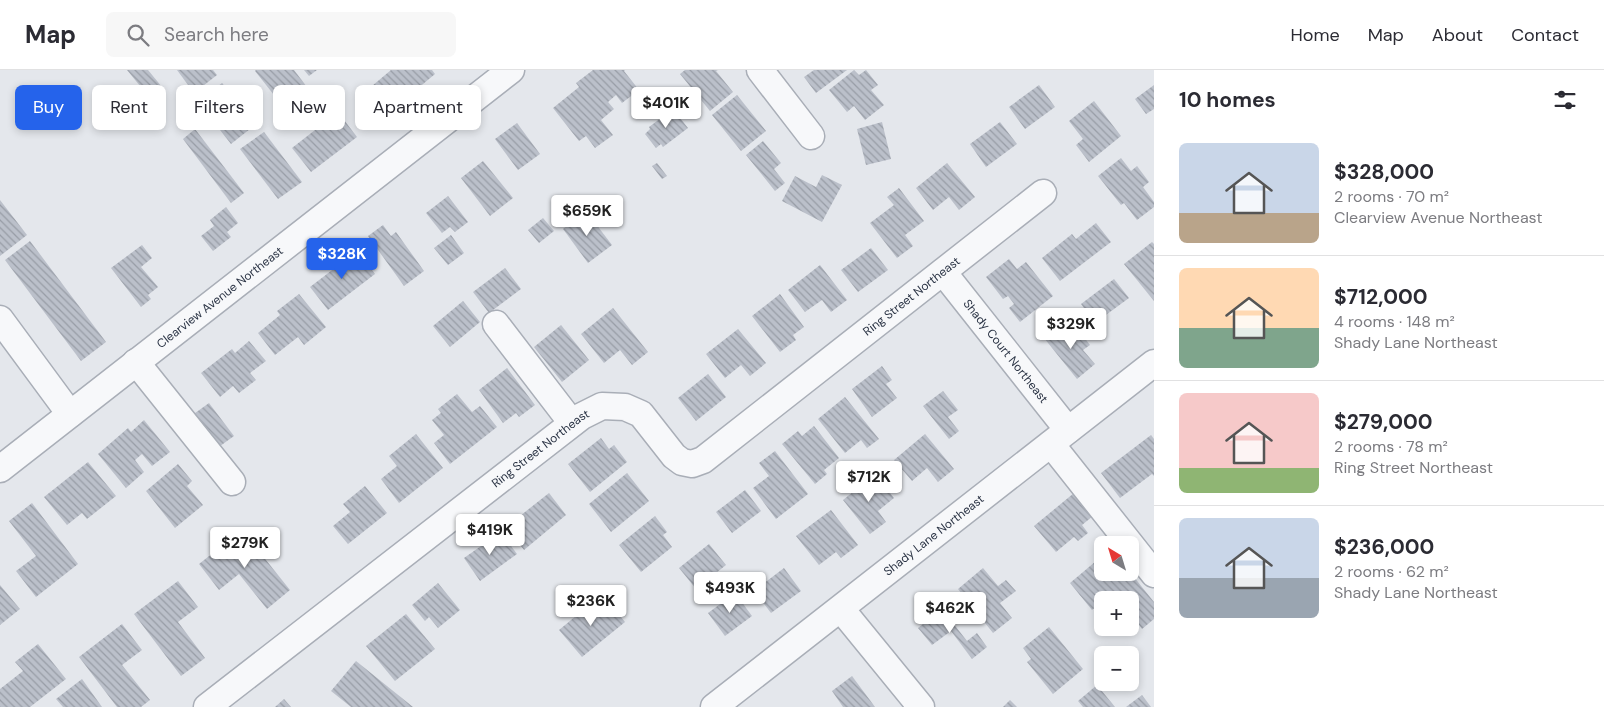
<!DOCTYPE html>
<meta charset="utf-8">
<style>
body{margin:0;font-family:"DM Sans",sans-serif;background:#f7f7f7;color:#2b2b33;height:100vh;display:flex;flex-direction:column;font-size:19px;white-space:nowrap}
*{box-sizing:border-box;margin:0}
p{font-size:16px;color:#7c7c81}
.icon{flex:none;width:28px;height:28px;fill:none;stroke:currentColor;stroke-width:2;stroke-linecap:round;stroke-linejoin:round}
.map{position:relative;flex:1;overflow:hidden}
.sheet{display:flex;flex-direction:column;background:#fff;width:450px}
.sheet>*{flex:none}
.guide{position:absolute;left:15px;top:15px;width:475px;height:45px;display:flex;gap:10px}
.needle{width:32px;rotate:322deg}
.tools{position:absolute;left:1094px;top:466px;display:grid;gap:10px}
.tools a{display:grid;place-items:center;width:45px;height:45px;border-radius:8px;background:#fff;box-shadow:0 2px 8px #0003;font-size:25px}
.price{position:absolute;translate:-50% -42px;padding:0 11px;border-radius:5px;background:#fff;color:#222;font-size:16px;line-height:32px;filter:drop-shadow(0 1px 2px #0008)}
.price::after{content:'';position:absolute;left:50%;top:30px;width:15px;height:11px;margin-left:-8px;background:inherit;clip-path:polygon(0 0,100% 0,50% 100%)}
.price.active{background:#2563eb;color:#fff}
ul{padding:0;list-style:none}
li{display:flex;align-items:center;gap:15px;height:125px;padding:0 25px}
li+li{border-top:1px solid #e1e1e2}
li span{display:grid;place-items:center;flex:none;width:140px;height:100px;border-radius:8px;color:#555}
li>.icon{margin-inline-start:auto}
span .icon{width:60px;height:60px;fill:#fffc;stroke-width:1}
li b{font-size:21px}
h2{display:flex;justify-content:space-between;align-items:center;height:60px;padding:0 25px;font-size:21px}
.chip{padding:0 18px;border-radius:8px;background:#fff;box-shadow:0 2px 8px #0003;font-size:18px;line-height:45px}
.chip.active{background:#2563eb;color:#fff}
header{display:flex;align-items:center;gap:30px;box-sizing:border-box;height:70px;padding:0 25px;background:#fff;border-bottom:1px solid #e1e1e2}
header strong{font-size:24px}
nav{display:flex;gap:28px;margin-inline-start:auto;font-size:18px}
.search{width:350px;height:45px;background:#f7f7f7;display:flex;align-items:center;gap:12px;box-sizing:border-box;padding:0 18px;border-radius:8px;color:#7c7c81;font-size:19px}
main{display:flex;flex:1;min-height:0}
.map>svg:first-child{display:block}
.building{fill:url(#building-back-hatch)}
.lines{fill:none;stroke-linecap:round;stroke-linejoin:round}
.minor-casing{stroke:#a9aeb7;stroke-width:29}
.minor{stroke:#f7f8fa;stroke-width:26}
.labels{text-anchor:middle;stroke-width:4.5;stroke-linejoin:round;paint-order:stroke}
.street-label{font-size:12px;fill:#2b3445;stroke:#f4f6f9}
</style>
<header>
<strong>Map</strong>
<div class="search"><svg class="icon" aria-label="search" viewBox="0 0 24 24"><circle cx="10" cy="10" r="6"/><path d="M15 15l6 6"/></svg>Search here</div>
<nav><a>Home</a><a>Map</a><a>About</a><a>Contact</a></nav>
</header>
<main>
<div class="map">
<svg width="1154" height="637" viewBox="0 0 1154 637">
<defs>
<pattern id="building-back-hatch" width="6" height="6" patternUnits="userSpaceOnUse" patternTransform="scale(1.25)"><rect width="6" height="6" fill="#bbc0ca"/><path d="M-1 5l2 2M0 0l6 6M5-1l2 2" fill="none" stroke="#989da6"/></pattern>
</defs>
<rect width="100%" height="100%" fill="#e4e7ec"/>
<g class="building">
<path d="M127 0H148L162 17 149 27Z"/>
<path d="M177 0H213L217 5 194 23Z"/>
<path d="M256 0H294L313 25 289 44 255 1Z"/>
<path d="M304 0H317L309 6Z"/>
<path d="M391 0H432L435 4 392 40 372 16Z"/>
<path d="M593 0H625L624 1 639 20 622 33 616 25 608 32 614 39 601 50 613 65 595 78 586 66 579 71 553 38 579 17 576 13Z"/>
<path d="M685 0H718L716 1 733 22 710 41 680 4Z"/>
<path d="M814 0H847L816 23 804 7Z"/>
<path d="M854 0 859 5 866 0 878 15 871 20 884 35 865 50 854 36 847 42 829 20Z"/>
<path d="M222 13 255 55 231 74 198 32Z"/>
<path d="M1039 15 1055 37 1025 59 1009 37Z"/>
<path d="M1154 15V39L1146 44 1135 29Z"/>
<path d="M737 25 766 61 741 81 712 45Z"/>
<path d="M1094 31 1121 66 1089 92 1076 75 1083 69 1069 51Z"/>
<path d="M673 39 688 58 663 77 661 74 656 78 645 64 650 59 649 57Z"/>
<path d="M338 42 357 67 311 102 292 78Z"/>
<path d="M882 52 891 89 866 95 857 59Z"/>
<path d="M1000 52 1017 74 986 97 970 74Z"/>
<path d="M517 53 540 84 518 100 495 69Z"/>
<path d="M195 59 244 123 231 133 183 69Z"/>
<path d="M264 62 302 112 278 129 240 79Z"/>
<path d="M763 71 781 93 774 99 785 113 775 121 746 85Z"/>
<path d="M1121 88 1131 101 1137 96 1149 112 1143 117 1154 132V137L1137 150 1124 133 1121 135 1098 106Z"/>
<path d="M483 91 513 128 490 146 461 108Z"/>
<path d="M657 93 667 106 662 109 652 96Z"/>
<path d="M947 93 975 127 959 140 949 127 933 140 916 118Z"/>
<path d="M822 105 842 115 822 152 782 131 795 106 816 117Z"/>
<path d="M899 118 924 151 905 165 913 176 897 188 870 153 894 135 887 127Z"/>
<path d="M448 126 468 152 455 162 450 157 442 163 426 143Z"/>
<path d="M0 130 27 165 0 186Z"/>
<path d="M226 137 238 153 227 162 231 167 213 181 201 166 214 156 210 150Z"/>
<path d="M586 141 612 175 588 193 563 159Z"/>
<path d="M543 148 554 161 539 173 528 160Z"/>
<path d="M1096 153 1111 172 1060 211 1042 188 1072 164 1076 169Z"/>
<path d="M383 155 391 166 396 162 424 201 404 216 368 166Z"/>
<path d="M451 165 464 183 448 195 434 178Z"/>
<path d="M30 171 106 272 81 291 5 190Z"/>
<path d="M1152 172 1154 174V231L1124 194Z"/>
<path d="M142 175 152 188 141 197 158 217 148 225 151 229 141 237 111 198Z"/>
<path d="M871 178 888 200 858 222 841 200Z"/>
<path d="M357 181 375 204 328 240 310 217Z"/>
<path d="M1009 189 1017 199 1026 192 1053 226 1020 252 1009 238 1014 234 1008 226 1003 229 986 207Z"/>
<path d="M820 195 847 230 831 242 822 230 805 242 788 220Z"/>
<path d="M505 198 521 219 489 243 473 222Z"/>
<path d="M1114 209 1129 228 1095 253 1081 234Z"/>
<path d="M299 224 326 257 304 275 298 267 275 285 258 263 280 245 277 241Z"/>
<path d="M780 224 804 257 793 265 796 270 780 282 752 246Z"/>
<path d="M463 231 480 252 450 277 433 256Z"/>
<path d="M613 238 648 282 632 295 620 280 604 293 581 264Z"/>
<path d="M561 255 589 290 562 312 534 277Z"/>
<path d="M1061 255 1067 262 1075 256 1090 275 1083 280 1095 294 1077 309 1044 268Z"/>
<path d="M738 259 766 293 750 306 741 295 725 308 706 284Z"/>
<path d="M249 271 266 291 250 303 256 310 239 323 233 316 220 327 201 303 232 279 235 283Z"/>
<path d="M882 296 892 310 886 314 897 328 872 347 852 319Z"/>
<path d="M507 298 535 335 519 347 516 343 503 353 479 320Z"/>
<path d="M708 304 726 327 696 351 678 328Z"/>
<path d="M943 321 958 340 948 347 959 361 949 369 923 336Z"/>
<path d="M457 324 472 342 480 336 497 357 450 394 434 373 444 365 432 350 441 343 438 339Z"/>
<path d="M845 327 879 369 867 378 861 370 845 383 818 349Z"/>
<path d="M209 333 234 366 216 379 191 346Z"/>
<path d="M144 350 170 382 152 396 142 384 135 390 144 402 126 418 98 384 128 358 131 362Z"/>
<path d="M814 356 839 388 824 400 827 404 815 414 782 374 798 361 802 366Z"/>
<path d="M416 364 443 398 399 433 381 409 397 396 389 386Z"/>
<path d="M925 364 954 399 938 412 927 398 912 411 894 390Z"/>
<path d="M1151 365 1154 369V406L1152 404 1120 428 1101 403Z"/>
<path d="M601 368 609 379 614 375 627 392 590 422 568 394Z"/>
<path d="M775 381 808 424 776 449 753 418 769 406 759 393Z"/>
<path d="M88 392 116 426 87 449 82 443 67 455 44 427Z"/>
<path d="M178 394 192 411 187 416 203 435 175 458 146 421Z"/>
<path d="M627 403 649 431 611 462 589 434Z"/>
<path d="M875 404 894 428 878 441 886 452 870 464 843 430Z"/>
<path d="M365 416 387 443 348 474 333 456 350 442 343 434Z"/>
<path d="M745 420 761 441 732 463 716 442Z"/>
<path d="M549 423 566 445 524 480 506 457Z"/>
<path d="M1074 423 1093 446 1082 455 1088 463 1078 471 1074 467 1056 482 1034 456Z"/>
<path d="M32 433 78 494 36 527 16 501 36 486 9 451Z"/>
<path d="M831 440 858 475 841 488 836 482 819 495 796 466Z"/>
<path d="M655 446 667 462 663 465 672 477 641 502 619 475Z"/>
<path d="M242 460 290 520 267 539 239 504 219 520 199 494Z"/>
<path d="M501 462 517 484 480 511 464 488Z"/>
<path d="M709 474 726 495 696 519 679 498Z"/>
<path d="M1102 486V502H1130L1154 532V549L1142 559 1130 543V530H1119L1114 523 1102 530V532L1092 540 1070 513Z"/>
<path d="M784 498 801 521 771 543 754 521Z"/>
<path d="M983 498 998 516 1006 510 1016 521 1000 533 1012 548 993 563 958 519Z"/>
<path d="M178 511 198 537 178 552 205 588 181 606 134 544Z"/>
<path d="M438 513 460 540 438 558 429 547 425 551 412 535Z"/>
<path d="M0 515 20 539 0 555Z"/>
<path d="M735 523 752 546 725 566 708 543Z"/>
<path d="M594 531 602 541 610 534 625 552 582 587 559 560Z"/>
<path d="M942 539 967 571 977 563 987 577 972 589 951 561 932 575 918 558Z"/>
<path d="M406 544 435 579 395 611 366 576Z"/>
<path d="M122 554 142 580 122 595 150 630 141 637H117L79 587Z"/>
<path d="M1049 557 1083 599 1053 624 1027 592 1031 589 1023 578Z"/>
<path d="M38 574 66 609 30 637H0V619L23 601 15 592Z"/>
<path d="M356 591 413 637H351L331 621Z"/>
<path d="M852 606 875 637H843L832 621Z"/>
<path d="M82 609 102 637H63L56 629Z"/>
<path d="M1097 615 1115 637H1083L1078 631Z"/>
<path d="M1142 625 1151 637H1126Z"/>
<path d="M284 629 291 637H275Z"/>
<path d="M1010 630 1017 637H1003Z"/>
</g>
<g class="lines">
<defs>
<g id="minor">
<path d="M760 0 811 66"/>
<path id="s1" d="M943 202 1068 360"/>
<path d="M0 249 70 344"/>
<path d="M496 254 572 353"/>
<path d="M136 292 232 412"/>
<path d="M1051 374 1154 504"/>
<path id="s2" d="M0 399 511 0"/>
<path d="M841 539 921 637"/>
<path id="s3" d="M207 637 582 346 602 336 625 337 641 344 674 386 682 392 692 394 703 390 1043 123"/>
<path id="s4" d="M714 637 1154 293"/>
</g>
</defs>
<use href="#minor" class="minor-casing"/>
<use href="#minor" class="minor"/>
</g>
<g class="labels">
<g class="street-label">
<text dy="4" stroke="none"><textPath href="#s2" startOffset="279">Clearview Avenue Northeast</textPath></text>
<text dy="4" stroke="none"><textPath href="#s3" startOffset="888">Ring Street Northeast</textPath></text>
<text dy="4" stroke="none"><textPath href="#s1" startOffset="101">Shady Court Northeast</textPath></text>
<text dy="4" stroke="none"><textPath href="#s3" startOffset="422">Ring Street Northeast</textPath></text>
<text dy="4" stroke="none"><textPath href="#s4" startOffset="279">Shady Lane Northeast</textPath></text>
</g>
</g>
</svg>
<div class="tools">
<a><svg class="needle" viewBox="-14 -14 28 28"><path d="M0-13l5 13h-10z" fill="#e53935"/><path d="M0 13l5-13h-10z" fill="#7c7c81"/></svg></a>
<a>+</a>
<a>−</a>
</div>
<b class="price" style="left:666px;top:59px">$401K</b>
<b class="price" style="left:587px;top:167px">$659K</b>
<b class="price active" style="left:342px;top:210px">$328K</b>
<b class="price" style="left:1071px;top:280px">$329K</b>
<b class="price" style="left:869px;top:433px">$712K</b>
<b class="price" style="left:490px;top:486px">$419K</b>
<b class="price" style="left:245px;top:499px">$279K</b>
<b class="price" style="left:730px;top:544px">$493K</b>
<b class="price" style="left:591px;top:557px">$236K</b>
<b class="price" style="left:950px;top:564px">$462K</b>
<div class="guide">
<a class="chip active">Buy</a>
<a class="chip">Rent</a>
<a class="chip">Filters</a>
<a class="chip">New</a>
<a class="chip">Apartment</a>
</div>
</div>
<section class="sheet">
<h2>10 homes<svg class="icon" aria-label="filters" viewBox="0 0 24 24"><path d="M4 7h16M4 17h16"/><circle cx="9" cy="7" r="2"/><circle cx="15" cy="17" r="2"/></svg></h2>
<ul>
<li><span style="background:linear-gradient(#c9d6e8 70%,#b9a48a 0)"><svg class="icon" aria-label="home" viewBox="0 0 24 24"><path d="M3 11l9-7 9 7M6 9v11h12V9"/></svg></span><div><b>$328,000</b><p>2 rooms · 70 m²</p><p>Clearview Avenue Northeast</p></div></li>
<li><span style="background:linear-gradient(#ffd9b3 60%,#7fa58c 0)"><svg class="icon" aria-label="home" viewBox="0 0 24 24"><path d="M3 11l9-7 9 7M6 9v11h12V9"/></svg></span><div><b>$712,000</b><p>4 rooms · 148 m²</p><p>Shady Lane Northeast</p></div></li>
<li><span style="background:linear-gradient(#f6c9c9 75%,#8fb573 0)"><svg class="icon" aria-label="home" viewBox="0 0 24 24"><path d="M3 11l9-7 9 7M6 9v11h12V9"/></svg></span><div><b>$279,000</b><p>2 rooms · 78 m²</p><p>Ring Street Northeast</p></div></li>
<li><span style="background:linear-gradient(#c9d6e8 60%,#9aa5b1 0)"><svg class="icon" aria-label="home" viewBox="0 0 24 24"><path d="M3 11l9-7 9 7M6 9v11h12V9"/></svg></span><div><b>$236,000</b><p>2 rooms · 62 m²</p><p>Shady Lane Northeast</p></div></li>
</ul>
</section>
</main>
